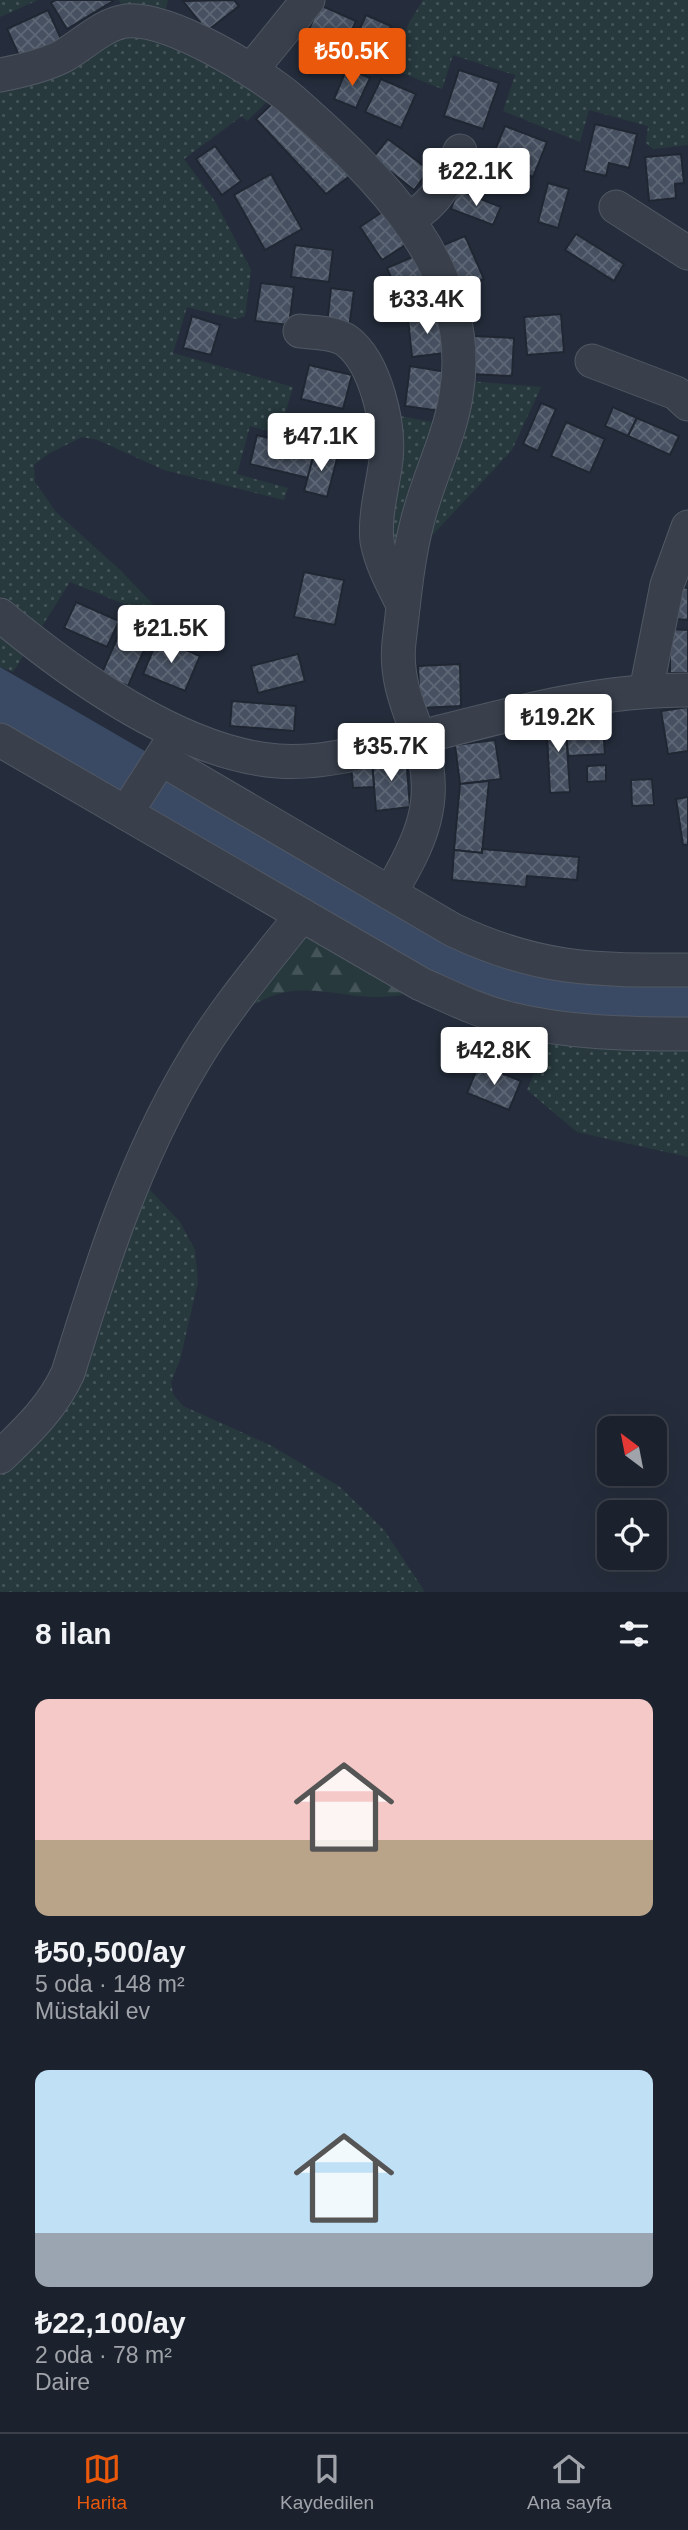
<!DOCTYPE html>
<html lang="tr">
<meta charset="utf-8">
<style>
body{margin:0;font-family:Arial,sans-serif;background:#252a35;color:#f1f3f6;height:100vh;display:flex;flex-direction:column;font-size:26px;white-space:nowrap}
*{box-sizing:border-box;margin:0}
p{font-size:23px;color:#a0a4aa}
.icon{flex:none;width:38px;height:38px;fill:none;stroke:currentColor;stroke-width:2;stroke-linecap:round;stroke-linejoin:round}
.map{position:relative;height:1592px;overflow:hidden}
.side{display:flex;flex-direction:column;background:#1c222d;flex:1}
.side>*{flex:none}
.needle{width:46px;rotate:328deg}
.tools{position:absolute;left:597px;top:1416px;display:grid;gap:14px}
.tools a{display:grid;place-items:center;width:70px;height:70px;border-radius:14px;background:#1c222d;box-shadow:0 7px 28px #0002,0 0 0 2px #3a3f49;font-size:35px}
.price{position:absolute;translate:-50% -60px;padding:0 16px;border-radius:7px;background:#fff;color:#222;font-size:23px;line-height:46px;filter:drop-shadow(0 2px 4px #0008)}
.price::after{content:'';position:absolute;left:50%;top:42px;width:21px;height:16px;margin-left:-10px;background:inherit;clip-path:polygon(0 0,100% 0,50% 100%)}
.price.on{background:#ea580c;color:#fff}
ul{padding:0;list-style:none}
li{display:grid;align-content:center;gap:14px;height:371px;padding:0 35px}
li span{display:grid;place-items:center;height:217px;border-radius:14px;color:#555}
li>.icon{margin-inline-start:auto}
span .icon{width:126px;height:126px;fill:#fffc;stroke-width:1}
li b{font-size:30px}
h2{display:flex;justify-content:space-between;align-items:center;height:84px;padding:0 35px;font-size:30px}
.dock{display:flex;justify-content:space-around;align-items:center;height:98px;border-top:2px solid #3a3f49;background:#1c222d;font-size:19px;color:#a0a4aa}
.dock a{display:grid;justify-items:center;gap:4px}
.dock .on{color:#ea580c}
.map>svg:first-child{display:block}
.grass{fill:url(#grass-dots)}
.forest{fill:url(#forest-firs)}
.water{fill:#3b4a64}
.building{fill:url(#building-cross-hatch);stroke:#202733;stroke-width:2}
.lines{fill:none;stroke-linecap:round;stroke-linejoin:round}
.minor-casing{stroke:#515864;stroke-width:35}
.minor{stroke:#39404c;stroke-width:33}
</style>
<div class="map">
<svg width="688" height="1592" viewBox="0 0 688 1592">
<defs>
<pattern id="grass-dots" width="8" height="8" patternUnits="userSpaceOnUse" patternTransform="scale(1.75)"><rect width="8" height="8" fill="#27393d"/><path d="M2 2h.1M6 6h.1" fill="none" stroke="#445458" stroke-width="1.8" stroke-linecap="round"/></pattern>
<pattern id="forest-firs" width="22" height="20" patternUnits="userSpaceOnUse" patternTransform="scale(1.75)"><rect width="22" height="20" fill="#27393d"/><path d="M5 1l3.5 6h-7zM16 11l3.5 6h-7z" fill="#445458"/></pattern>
<pattern id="building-cross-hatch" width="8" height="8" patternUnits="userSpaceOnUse" patternTransform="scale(1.75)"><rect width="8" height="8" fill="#465060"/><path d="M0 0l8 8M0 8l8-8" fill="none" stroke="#5e6775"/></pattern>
</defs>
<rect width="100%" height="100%" fill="#252d3c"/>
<g class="grass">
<path d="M0 0H38L0 17Z"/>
<path d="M119 0H168L161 27 279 90 247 121 242 116 184 159 216 203 251 270 245 316 236 319 187 307 173 353 293 387 279 434 250 426 237 474 288 488 284 500 164 470 98 440 82 437 48 454 34 465 35 482 56 512 119 569 171 623 70 582 13 672 0 667V75L123 7Z"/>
<path d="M423 0H688V145L653 149 646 143 648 126 589 110 580 142 503 111 515 75 453 55 442 89 390 68 409 23Z"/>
<path d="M458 380 541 387 512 450 409 560 403 605 379 516 384 413 448 425Z"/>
<path d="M553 1027 688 1034V1157L577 1132 527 1090Z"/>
<path d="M136 1175 180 1222 195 1250 198 1282 180 1360 171 1382 173 1394 183 1406 272 1446 340 1487 384 1530 425 1592H0V1457L41 1417Z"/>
</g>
<path class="forest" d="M302 915 405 994C362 1004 327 985 286 992 263 996 238 1014 218 1025Z"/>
<path class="water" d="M0 667 453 930 688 970V1034L510 1019 0 740Z"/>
<g class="building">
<path d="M56 0H112L113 1 67 29 51 3Z"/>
<path d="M234 0 239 6 207 31 183 1Z"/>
<path d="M320 5 356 21 341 54 305 38Z"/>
<path d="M48 10 62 41 21 60 7 29Z"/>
<path d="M366 15 391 26 372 69 347 58Z"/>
<path d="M347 68 370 78 356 108 334 99Z"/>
<path d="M459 70 499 83 483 129 444 116Z"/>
<path d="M381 79 416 94 401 128 365 112Z"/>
<path d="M275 101 355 172 326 194 256 119Z"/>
<path d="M595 124 637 134 629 168 609 163 606 176 584 171Z"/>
<path d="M505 126 547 142 533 177 491 160Z"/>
<path d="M388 139 429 170 414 190 373 158Z"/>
<path d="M215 146 241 181 222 195 196 159Z"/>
<path d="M681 154 684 183 675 184 676 198 649 201 645 157Z"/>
<path d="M271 174 302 229 265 250 234 195Z"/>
<path d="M548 183 569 189 558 228 538 222Z"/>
<path d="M458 190 501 207 493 225 451 209Z"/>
<path d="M388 208 410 242 382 260 360 227Z"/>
<path d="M576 234 624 264 614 281 565 250Z"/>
<path d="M465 236 484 279 460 289 441 246Z"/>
<path d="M295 245 333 250 329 282 291 277Z"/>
<path d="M417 255 434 297 404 309 387 268Z"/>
<path d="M261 283 294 287 289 325 255 321Z"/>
<path d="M331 288 354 291 349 328 327 325Z"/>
<path d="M561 314 564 352 527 355 524 317Z"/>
<path d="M441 315 445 353 412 357 408 319Z"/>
<path d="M192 316 220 325 211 355 183 348Z"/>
<path d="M474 336 514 338 512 376 471 374Z"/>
<path d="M309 365 352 375 343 409 301 399Z"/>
<path d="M410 366 447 372 441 411 405 406Z"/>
<path d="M541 403 556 409 538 451 523 444Z"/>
<path d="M613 407 637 418 628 436 605 426Z"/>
<path d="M637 418 679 436 670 455 628 436Z"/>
<path d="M566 422 605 439 590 473 551 456Z"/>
<path d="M257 435 315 450 308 478 250 464Z"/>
<path d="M315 450 338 455 327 497 304 491Z"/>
<path d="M304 572 344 580 335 625 294 617Z"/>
<path d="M677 587 688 588V620L675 619Z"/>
<path d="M76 602 119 621 107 647 64 628Z"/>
<path d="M670 629 688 630V673H670Z"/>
<path d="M118 636 145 648 128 686 101 675Z"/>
<path d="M158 638 200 656 185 691 143 674Z"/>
<path d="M298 654 305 681 258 693 251 666Z"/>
<path d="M460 664 461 706 420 708 418 666Z"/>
<path d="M232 701 296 706 294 731 230 726Z"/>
<path d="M688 707V751L668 754 661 711Z"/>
<path d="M602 713 605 754 568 756 565 715Z"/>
<path d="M565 715 570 792 550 793 546 716Z"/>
<path d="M495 740 501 779 460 784 455 745Z"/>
<path d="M406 755 410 807 376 811 372 761Z"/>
<path d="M372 761 374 787 353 788 351 765Z"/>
<path d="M606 765V781L587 782V766Z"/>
<path d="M652 779 654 805 632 806 631 780Z"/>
<path d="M489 781 482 853 454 850 460 784Z"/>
<path d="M688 797V845H683L676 799Z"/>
<path d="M482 849 579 857 577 880 527 876 526 887 452 880 454 850 482 853Z"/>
<path d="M479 1064 521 1081 509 1110 467 1093Z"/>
</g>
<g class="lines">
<defs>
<g id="minor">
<path d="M252 69 308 0"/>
<path d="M0 75C21 71 44 66 63 56 83 45 103 24 126 21 170 17 259 72 292 100 377 175 478 270 456 396 449 440 427 480 417 523 407 561 404 602 399 642 395 678 408 707 420 740 441 800 420 843 390 893"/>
<path d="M616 207 688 253"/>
<path d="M409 219C438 202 447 181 460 151"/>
<path d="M300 331C315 333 335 332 347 341 376 363 390 426 386 460 383 485 374 516 377 541 381 563 393 585 403 605"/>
<path d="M592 361 676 393 688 404"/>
<path d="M0 615C71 674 182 754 278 761 329 765 384 746 433 734 518 712 599 690 688 690"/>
<path d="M646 691 667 585 688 527"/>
<path d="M0 740 421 984C450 997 480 1012 511 1019 569 1033 628 1034 688 1034"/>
<path d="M161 759 453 930C540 971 594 970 688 970"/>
<path d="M126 813 172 741"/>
<path d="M0 1457C27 1431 52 1408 68 1373 101 1266 134 1161 192 1064 223 1011 264 963 302 915"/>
</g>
</defs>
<use href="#minor" class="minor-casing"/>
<use href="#minor" class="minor"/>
</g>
</svg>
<div class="tools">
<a><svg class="needle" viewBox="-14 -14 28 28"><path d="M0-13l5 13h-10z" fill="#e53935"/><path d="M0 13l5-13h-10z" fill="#a0a4aa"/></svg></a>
<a><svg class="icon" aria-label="locate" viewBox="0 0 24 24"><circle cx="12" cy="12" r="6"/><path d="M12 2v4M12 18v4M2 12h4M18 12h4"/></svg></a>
</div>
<b class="price on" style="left:352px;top:88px">₺50.5K</b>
<b class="price" style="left:476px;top:208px">₺22.1K</b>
<b class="price" style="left:427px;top:336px">₺33.4K</b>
<b class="price" style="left:321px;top:473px">₺47.1K</b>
<b class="price" style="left:171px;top:665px">₺21.5K</b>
<b class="price" style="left:558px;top:754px">₺19.2K</b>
<b class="price" style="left:391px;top:783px">₺35.7K</b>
<b class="price" style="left:494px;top:1087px">₺42.8K</b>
</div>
<section class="side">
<h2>8 ilan<svg class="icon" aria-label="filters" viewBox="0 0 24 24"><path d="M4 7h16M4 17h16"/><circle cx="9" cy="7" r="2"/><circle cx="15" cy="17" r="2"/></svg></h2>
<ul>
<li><span style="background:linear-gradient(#f6c9c9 65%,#b9a48a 0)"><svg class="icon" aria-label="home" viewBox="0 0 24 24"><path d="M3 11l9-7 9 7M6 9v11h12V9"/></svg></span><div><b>₺50,500/ay</b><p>5 oda · 148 m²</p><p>Müstakil ev</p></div></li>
<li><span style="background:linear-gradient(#bfe0f5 75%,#9aa5b1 0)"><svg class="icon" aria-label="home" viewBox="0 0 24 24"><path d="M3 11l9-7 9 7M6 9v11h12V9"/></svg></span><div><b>₺22,100/ay</b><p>2 oda · 78 m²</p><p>Daire</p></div></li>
</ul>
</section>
<nav class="dock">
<a class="on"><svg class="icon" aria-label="map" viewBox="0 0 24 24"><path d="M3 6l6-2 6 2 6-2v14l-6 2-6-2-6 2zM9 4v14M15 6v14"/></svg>Harita</a>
<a><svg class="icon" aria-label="saved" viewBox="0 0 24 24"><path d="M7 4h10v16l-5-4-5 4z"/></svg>Kaydedilen</a>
<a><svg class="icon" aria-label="home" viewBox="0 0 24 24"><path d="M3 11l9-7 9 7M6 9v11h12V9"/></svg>Ana sayfa</a>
</nav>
